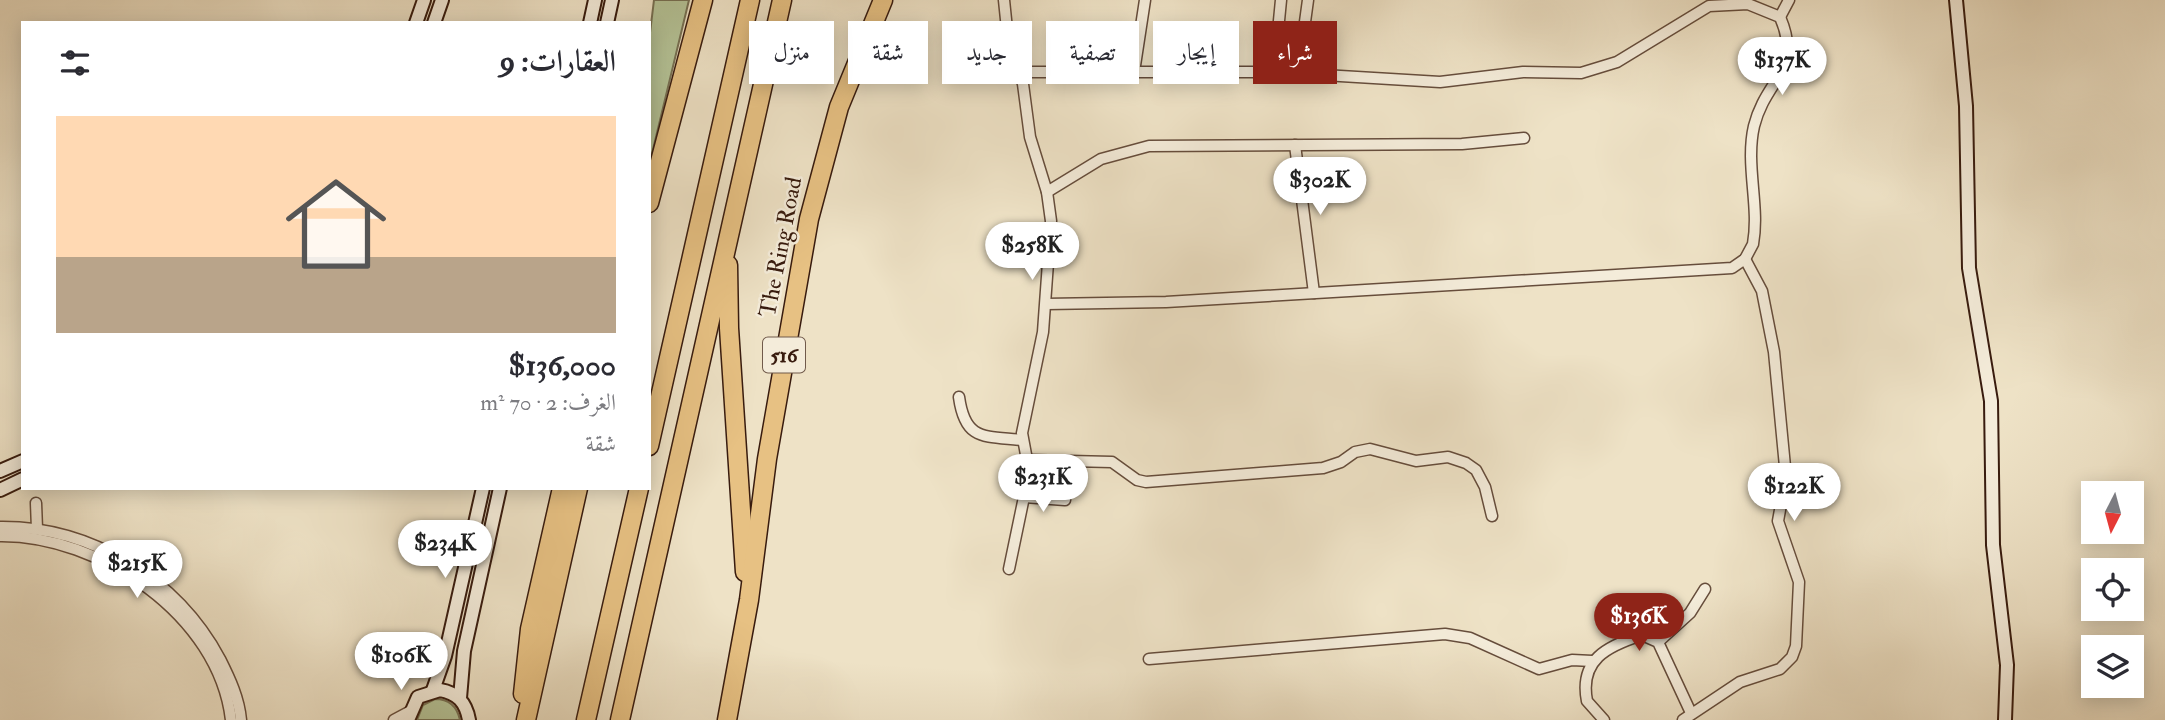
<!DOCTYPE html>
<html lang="ar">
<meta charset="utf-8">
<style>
body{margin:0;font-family:"IM FELL Double Pica",Amiri,serif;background:#f7f7f7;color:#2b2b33;direction:rtl;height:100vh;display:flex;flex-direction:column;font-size:26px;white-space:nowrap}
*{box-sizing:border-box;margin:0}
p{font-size:23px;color:#7c7c81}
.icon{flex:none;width:38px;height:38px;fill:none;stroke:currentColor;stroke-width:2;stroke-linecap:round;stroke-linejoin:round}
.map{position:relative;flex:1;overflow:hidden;direction:ltr}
.details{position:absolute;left:21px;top:21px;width:630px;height:469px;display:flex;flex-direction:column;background:#fff;border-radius:0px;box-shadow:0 4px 18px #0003;direction:rtl}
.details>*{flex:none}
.guide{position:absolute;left:672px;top:21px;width:665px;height:63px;direction:rtl;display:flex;gap:14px}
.needle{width:46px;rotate:186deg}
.tools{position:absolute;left:2081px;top:481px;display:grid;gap:14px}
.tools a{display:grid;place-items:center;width:63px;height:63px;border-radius:0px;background:#fff;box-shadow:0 4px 18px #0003;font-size:35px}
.price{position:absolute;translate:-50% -60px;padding:0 16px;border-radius:24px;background:#fff;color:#222;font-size:23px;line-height:46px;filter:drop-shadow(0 2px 4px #0008)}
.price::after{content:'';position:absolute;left:50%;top:42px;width:21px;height:16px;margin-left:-10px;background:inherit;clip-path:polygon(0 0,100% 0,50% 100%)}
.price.active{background:#8f2418;color:#fff}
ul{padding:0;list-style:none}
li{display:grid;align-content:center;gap:14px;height:371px;padding:0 35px}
li span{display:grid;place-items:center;height:217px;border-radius:0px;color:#555}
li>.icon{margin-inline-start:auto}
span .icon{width:126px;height:126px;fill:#fffc;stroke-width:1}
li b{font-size:30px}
h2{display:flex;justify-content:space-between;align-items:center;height:84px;padding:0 35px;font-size:30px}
.chip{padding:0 24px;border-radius:0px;background:#fff;box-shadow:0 4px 18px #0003;font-size:24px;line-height:63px}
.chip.active{background:#8f2418;color:#fff}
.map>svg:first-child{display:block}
.green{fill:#b5c498;stroke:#767053;stroke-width:2}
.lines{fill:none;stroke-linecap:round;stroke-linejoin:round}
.street-casing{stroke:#664d3c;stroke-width:13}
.secondary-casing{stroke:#381b0e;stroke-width:16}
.highway-casing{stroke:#381b0e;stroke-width:21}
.street{stroke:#f4ecda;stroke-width:10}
.secondary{stroke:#f4ecda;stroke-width:12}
.highway{stroke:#e7c183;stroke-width:18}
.labels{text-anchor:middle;stroke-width:5;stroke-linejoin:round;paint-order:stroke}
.shield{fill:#f4ecda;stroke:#705a4b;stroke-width:2}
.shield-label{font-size:21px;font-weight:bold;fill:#381b0e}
.street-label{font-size:23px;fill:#381b0e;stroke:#f4ecda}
</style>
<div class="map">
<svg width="2165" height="720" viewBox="0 0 2165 720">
<rect width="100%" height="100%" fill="#eee2c6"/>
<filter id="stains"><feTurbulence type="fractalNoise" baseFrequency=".00286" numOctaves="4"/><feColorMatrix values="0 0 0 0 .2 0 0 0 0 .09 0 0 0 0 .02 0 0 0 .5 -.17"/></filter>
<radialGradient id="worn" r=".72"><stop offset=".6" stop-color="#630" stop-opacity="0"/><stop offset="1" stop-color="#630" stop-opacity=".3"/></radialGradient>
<g class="green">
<path d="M654 0H689L649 166V41Z"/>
<path d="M435 699C449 699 457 706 460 720H417L423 705Z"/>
</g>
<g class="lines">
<defs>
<g id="street">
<path d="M1004 0 1008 39 1023 84 1030 137 1047 192 1051 221 1043 332 1022 433 1027 460 1024 497 1009 569"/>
<path d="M1780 17 1789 0"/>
<path d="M1019 72H1274L1440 82 1523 72 1581 73 1617 62 1709 6 1748 4 1780 17C1803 71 1766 78 1754 126 1745 165 1760 206 1753 244L1745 259 1732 268 1166 302 1046 304"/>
<path d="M1134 72 1145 0"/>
<path d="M1274 72 1281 0"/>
<path d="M1298 73 1308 0"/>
<path d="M1295 145 1314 293"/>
<path d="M1047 192 1101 159 1149 146 1462 144 1524 138"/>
<path d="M959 397C965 441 984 436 1022 440"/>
<path d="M1027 460 1112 462 1137 480 1146 482 1323 468 1341 462 1355 452 1370 449 1416 461 1448 457 1466 463 1476 470 1485 487 1492 516"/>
<path d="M1024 497 1065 500"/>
<path d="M36 503 37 529"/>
<path d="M0 527C91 526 177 579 220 659 230 679 239 698 241 720"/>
<path d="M0 536C99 535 219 615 231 720"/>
<path d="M1658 642 1690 613 1705 589"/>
<path d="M1149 659 1445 634 1470 638 1539 669 1572 660 1592 661"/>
<path d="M394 720 409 712"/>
<path d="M1604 720 1587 701C1579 660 1607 646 1642 635L1658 642 1691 713"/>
<path d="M1683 720 1740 682 1780 669 1792 657 1796 646 1799 582 1778 521 1786 477 1774 352 1762 291 1745 259"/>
</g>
<g id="secondary">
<path d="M1956 0 1966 106 1969 268 1991 401 1993 545 2007 665 2005 720"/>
<path d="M416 23 424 0"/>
<path d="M434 23 442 0"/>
<path d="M590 23 595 0"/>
<path d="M607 23 612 0"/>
<path d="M0 471 23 461"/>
<path d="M0 490 23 479"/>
<path d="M433 690 445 656 483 488"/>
<path d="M460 698 464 651 500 488"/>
<path d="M408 720 418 697 440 690C458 693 466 703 469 720"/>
</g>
<g id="highway">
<path d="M649 203 703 0"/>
<path d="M728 265 729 328 745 572"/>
<path d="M649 446 750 0"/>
<path d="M523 694 530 629 562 488"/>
<path d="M526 720 578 488"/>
<path d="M586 720 639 488"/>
<path d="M620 720 782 0"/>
<path d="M727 720 749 600 767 459 809 219 839 107 883 0"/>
</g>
</defs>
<use href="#street" class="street-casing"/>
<use href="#secondary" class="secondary-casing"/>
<use href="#highway" class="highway-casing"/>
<use href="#street" class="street"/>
<use href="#secondary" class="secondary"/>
<use href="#highway" class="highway"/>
</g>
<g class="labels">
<rect class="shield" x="763" y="337.5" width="42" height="35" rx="5"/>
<g class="shield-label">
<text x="784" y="362">516</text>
</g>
<g class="street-label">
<text transform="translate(780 247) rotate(-79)" y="8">The Ring Road</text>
</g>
</g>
<rect width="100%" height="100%" filter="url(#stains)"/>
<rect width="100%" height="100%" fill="url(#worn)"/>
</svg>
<div class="tools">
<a><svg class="needle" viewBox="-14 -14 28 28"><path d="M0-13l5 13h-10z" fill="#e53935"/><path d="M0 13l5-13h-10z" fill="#7c7c81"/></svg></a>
<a><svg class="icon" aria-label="locate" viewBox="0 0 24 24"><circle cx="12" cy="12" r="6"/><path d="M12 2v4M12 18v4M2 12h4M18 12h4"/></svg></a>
<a><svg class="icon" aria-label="layers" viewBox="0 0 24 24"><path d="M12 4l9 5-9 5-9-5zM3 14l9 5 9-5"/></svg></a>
</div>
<b class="price" style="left:1782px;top:97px">$137K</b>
<b class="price" style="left:1320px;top:217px">$302K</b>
<b class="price" style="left:1032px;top:282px">$258K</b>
<b class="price" style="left:1043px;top:514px">$231K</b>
<b class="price" style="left:1794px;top:523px">$122K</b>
<b class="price" style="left:445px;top:580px">$234K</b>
<b class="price" style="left:137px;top:600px">$215K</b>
<b class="price active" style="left:1639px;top:653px">$136K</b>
<b class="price" style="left:401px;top:692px">$106K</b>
<div class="guide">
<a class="chip active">شراء</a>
<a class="chip">إيجار</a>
<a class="chip">تصفية</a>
<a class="chip">جديد</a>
<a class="chip">شقة</a>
<a class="chip">منزل</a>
</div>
<section class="details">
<h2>العقارات: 9<svg class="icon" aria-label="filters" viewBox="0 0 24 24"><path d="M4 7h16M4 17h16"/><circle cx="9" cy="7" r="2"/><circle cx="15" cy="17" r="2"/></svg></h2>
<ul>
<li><span style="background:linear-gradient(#ffd9b3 65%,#b9a48a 0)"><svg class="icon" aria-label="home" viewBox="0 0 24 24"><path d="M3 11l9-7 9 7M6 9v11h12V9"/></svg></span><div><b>$136,000</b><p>الغرف: 2 · 70 m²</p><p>شقة</p></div></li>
</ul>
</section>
</div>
